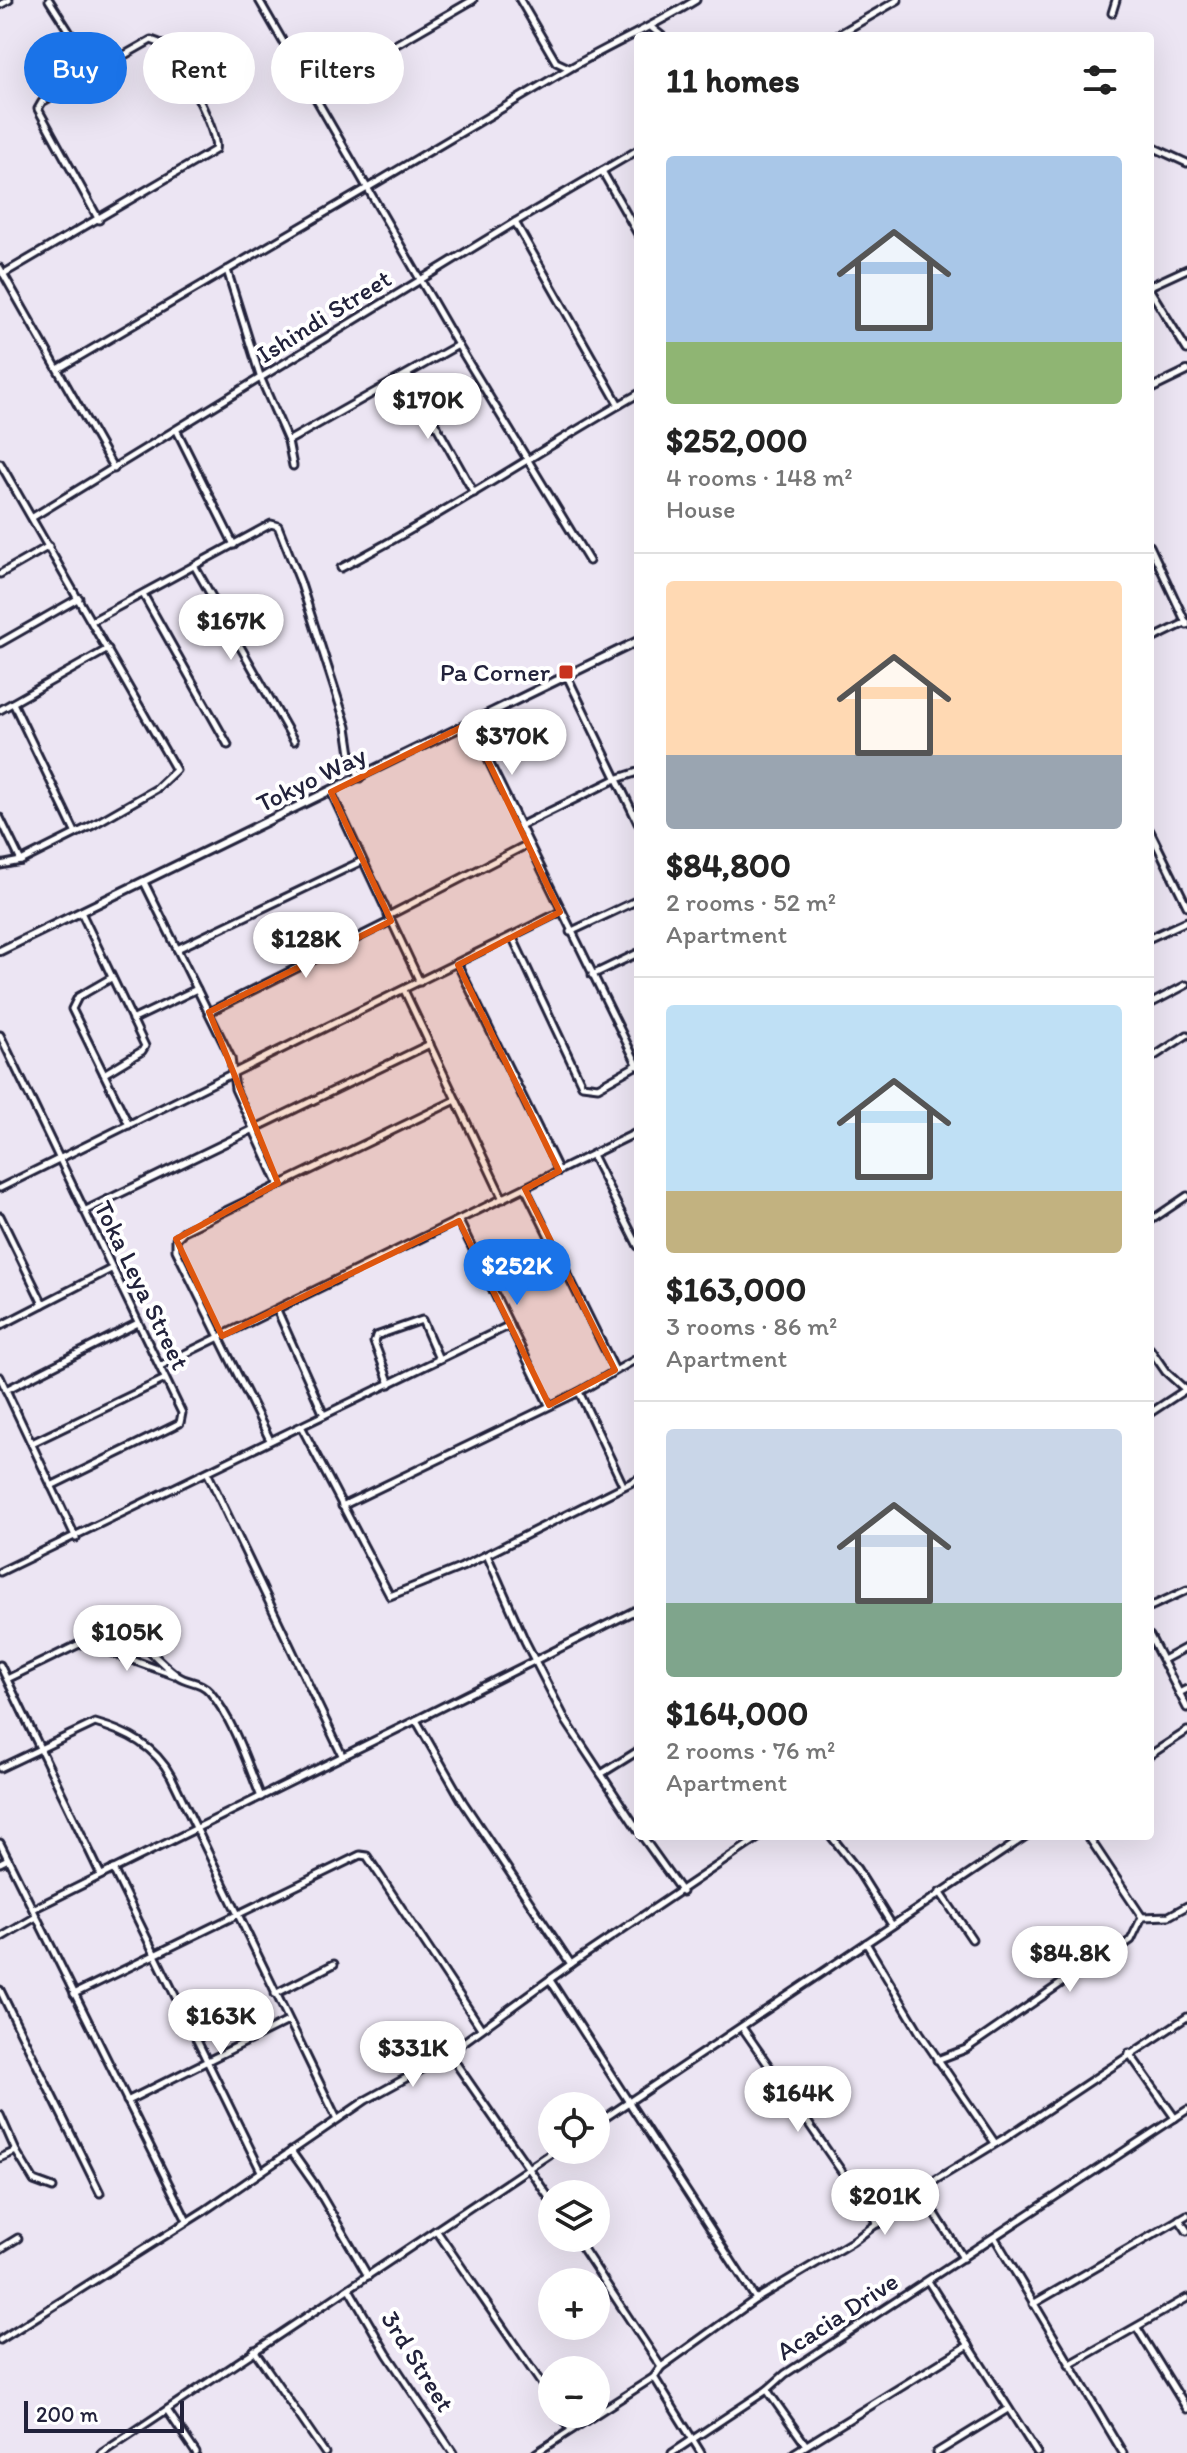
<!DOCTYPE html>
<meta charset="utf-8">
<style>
body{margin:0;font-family:Itim,sans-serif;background:#f2f2f2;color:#222;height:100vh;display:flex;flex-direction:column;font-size:30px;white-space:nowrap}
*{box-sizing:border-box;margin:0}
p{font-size:26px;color:#767676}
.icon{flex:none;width:44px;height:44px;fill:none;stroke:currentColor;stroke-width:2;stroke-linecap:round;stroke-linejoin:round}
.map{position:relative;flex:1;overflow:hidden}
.side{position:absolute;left:634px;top:32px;width:520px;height:1808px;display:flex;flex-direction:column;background:#fff;border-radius:8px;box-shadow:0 8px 32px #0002}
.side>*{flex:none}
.top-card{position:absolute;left:24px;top:32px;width:490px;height:72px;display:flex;gap:16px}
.fabs{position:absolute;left:538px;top:2092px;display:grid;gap:16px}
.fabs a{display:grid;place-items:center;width:72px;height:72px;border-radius:50%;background:#fff;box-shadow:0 8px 32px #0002;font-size:40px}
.scale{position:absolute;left:24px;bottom:20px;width:160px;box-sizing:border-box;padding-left:8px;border:4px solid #22223b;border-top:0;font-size:22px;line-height:28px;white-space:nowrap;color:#22223b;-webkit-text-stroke:6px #fff;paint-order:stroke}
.price{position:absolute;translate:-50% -68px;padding:0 18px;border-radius:28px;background:#fff;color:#222;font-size:26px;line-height:52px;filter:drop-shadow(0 2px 4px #0008)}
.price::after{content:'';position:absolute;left:50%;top:48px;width:24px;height:18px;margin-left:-12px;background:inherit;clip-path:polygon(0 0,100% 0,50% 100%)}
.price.active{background:#1a73e8;color:#fff}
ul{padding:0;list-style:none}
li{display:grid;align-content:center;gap:16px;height:424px;padding:0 32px}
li+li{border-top:2px solid #e0e0e0}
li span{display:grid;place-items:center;height:248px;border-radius:8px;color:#555}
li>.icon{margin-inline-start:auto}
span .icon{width:144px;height:144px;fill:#fffc;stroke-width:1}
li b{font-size:34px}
h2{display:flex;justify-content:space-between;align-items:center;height:96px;padding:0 32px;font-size:34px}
.chip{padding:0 28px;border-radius:36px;background:#fff;box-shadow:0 8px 32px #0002;font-size:28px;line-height:72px}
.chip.active{background:#1a73e8;color:#fff}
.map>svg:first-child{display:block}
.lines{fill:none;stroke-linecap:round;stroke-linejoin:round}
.minor-casing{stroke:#22223b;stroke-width:11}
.tertiary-casing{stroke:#22223b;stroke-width:12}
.minor{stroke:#fff;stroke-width:5}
.tertiary{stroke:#fff;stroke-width:6}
.marked{fill:#de560e;fill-opacity:0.2;stroke:#de560e;stroke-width:6;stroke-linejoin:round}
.poi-dot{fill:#c8321e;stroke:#fff;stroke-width:3}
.labels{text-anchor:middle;stroke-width:8;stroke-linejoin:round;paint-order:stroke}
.street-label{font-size:26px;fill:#22223b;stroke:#fff}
.poi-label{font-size:26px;fill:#22223b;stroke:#fff;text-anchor:end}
</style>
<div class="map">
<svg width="1187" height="2453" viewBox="0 0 1187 2453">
<rect width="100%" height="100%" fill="#ece5f3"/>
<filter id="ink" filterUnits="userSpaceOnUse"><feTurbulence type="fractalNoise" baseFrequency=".0125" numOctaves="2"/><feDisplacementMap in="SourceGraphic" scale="16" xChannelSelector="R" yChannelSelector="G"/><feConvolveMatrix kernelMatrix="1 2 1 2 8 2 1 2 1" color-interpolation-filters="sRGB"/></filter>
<g filter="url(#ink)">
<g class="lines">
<defs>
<g id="minor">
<path d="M49 0 94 71"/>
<path d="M259 0 458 345 589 561"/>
<path d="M520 0 556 62 569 68"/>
<path d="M0 5 9 0"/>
<path d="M1112 13 1116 0"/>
<path d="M652 28 662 36"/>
<path d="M836 36 898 0"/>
<path d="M312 93 473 0"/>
<path d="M1150 146 1187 163"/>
<path d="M602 171 638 234"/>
<path d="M515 222 619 405"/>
<path d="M0 268 114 469"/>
<path d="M227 270 261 379 288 441"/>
<path d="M3 274 215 150C220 135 181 61 168 48 164 44 157 42 151 40L42 102 38 109 99 220"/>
<path d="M1150 286 1187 269"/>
<path d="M1150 290 1187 350"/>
<path d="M58 369C228 269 398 171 567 70 610 45 654 26 696 0"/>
<path d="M408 375 474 493"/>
<path d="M177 431 234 545"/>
<path d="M0 463 176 770 156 789 93 825 21 861 0 865"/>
<path d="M293 466 288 441 458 345"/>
<path d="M33 517 515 222 638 150"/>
<path d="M1150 546 1187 625"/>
<path d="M195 567 294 741"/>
<path d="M341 568C443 515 538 451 638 394"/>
<path d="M0 574 49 546"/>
<path d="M143 594 228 745"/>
<path d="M92 621 271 524 278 526 300 581 347 727 352 761 360 778"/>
<path d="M1150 640 1187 622"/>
<path d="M0 643 79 598"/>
<path d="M567 676 638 823"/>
<path d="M13 703 75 832"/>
<path d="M0 710 108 649"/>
<path d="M470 723 638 1066"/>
<path d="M331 792 420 982"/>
<path d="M0 818 21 861"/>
<path d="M520 826 616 779 638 772"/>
<path d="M1150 831 1187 906"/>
<path d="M144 882 231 1058 235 1089 278 1183"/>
<path d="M81 912 145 1046 142 1051 104 1074"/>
<path d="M388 916 528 844"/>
<path d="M570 932 638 900"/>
<path d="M512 936 582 1085 598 1087 637 1065"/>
<path d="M1150 938 1187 921"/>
<path d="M177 949 362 861"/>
<path d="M458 965 559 1171"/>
<path d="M592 975 638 953"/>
<path d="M111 978 78 997 72 1009 129 1125"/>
<path d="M404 990 503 1199"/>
<path d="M1150 1004 1186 985"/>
<path d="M209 1012 391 921"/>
<path d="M132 1020 197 989"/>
<path d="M0 1035 182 1413 180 1423 172 1427 51 1486"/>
<path d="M1150 1059 1187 1035"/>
<path d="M592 1155 638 1246"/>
<path d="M0 1188 560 912"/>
<path d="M525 1188 615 1370"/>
<path d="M84 1211 430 1044"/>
<path d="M0 1216 43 1304"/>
<path d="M459 1221 549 1405"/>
<path d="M1150 1221 1187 1196"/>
<path d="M277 1310 324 1415"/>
<path d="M0 1326 111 1269"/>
<path d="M1150 1349 1166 1372 1187 1391"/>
<path d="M160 1366 638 1132"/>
<path d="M0 1377 76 1538"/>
<path d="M390 1384 374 1342 376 1336 422 1320 439 1359"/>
<path d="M6 1390 138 1323"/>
<path d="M579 1392 623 1485"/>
<path d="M1150 1413 1185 1390"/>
<path d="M302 1428 390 1596 462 1567 638 1479"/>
<path d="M270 1440 176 1250V1239L184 1231 456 1100"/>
<path d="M32 1443 165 1379"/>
<path d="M208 1474 342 1755"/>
<path d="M342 1506 579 1392 638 1358"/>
<path d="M487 1555 525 1641 566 1721 638 1830"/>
<path d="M0 1572 510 1325"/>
<path d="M1150 1607 1187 1590"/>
<path d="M1150 1636 1187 1708"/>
<path d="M85 1643 174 1675"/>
<path d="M1163 1660 1187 1647"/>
<path d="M0 1665 101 1875"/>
<path d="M7 1679 102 1633C131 1622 156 1662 178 1676 188 1683 201 1681 210 1692 234 1721 247 1763 261 1797"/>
<path d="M1179 1693 1187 1689"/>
<path d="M416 1720 638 1609"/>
<path d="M1150 1755 1187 1731"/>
<path d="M0 1768 95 1723C127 1732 155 1746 171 1776L337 2119"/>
<path d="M601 1774 638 1751"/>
<path d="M642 1836 682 1892"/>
<path d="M831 1836 857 1869 892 1925"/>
<path d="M1088 1836 1142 1917"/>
<path d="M0 1843 187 2221"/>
<path d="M0 1863 8 1859"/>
<path d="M113 1869 261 2171"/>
<path d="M940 1892 972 1939"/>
<path d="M33 1909 416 1720 463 1802 571 1964"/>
<path d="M0 1938 36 1917"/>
<path d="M866 1943 920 2033 995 2143"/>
<path d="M0 1990 100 2193"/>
<path d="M74 1994 360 1855 367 1856 481 2028"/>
<path d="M275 1994 334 1964"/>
<path d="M742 2027 878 2224"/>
<path d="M448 2052 552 2202"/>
<path d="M1129 2053 1175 2118"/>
<path d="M937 2060 966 2049 1063 1982 1115 1951 1131 1940 1142 1917 1169 1916 1187 1906"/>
<path d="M127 2101 288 2021"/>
<path d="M0 2115 16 2151"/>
<path d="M596 2124 1026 1836"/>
<path d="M291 2151 315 2185 368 2276"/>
<path d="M0 2158 16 2151 34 2181 53 2188"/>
<path d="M921 2191 963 2258"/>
<path d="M1179 2219 1187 2231"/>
<path d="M436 2230 552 2399"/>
<path d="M576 2238 661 2367"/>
<path d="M995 2238 1123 2453"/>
<path d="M0 2249 18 2238"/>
<path d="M928 2281 1037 2453"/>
<path d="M349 2289 387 2354 453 2453"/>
<path d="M756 2299 852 2242 937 2179 1008 2136 1187 2017"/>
<path d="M1033 2304 1187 2215"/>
<path d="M1137 2328 1187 2409"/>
<path d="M0 2340 204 2211 366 2100 439 2060 571 1964 761 1836"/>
<path d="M254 2350 325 2453"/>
<path d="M1069 2365 1187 2298"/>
<path d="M654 2377 701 2453"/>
<path d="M767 2390 806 2445"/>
<path d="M167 2410 196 2453"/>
<path d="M561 2414 571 2430"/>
<path d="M102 2453 556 2150"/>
<path d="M536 2453 654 2377 661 2367 756 2299 550 1980"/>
<path d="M672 2453 767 2390 785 2374 1187 2110"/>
<path d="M794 2453 969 2345"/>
<path d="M936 2453 1006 2410"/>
</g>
<g id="tertiary">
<path d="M1150 389 1187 371"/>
<path d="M0 951 638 641"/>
</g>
</defs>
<use href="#minor" class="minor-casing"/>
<use href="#tertiary" class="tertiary-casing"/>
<use href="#minor" class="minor"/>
<use href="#tertiary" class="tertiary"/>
</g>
</g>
<path class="marked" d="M470 723 560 912 458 965 559 1171 525 1189 615 1370 549 1405 459 1221 222 1336 176 1239 278 1183 209 1012 391 921 331 792Z"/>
<rect class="poi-dot" x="558" y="664" width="16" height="16" rx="4"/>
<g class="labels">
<g class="street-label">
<text transform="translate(324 316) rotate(-32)" y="9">Ishindi Street</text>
<text transform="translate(311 779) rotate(-26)" y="9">Tokyo Way</text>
<text transform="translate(142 1285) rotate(64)" y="9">Toka Leya Street</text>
<text transform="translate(837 2316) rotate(-33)" y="9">Acacia Drive</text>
<text transform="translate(418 2361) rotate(58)" y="9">3rd Street</text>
</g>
<g class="poi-label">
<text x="550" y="681">Pa Corner</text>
</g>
</g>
</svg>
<div class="fabs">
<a><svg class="icon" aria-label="locate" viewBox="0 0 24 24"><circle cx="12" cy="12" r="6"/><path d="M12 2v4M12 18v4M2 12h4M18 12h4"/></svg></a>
<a><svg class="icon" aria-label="layers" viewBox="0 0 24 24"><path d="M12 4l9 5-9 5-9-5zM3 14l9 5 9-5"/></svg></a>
<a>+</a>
<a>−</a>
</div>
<div class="scale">200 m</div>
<b class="price" style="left:428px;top:441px">$170K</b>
<b class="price" style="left:231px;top:662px">$167K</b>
<b class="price" style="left:512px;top:777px">$370K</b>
<b class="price" style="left:306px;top:980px">$128K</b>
<b class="price active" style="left:517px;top:1307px">$252K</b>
<b class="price" style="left:127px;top:1673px">$105K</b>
<b class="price" style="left:1070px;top:1994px">$84.8K</b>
<b class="price" style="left:221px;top:2057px">$163K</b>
<b class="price" style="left:413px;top:2089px">$331K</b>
<b class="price" style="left:798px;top:2134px">$164K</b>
<b class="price" style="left:885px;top:2237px">$201K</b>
<div class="top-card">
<a class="chip active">Buy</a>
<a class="chip">Rent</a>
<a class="chip">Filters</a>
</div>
<section class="side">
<h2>11 homes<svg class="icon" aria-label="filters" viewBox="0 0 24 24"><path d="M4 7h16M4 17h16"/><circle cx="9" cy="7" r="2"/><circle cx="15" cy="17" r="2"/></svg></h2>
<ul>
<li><span style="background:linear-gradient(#a9c7e8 75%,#8fb573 0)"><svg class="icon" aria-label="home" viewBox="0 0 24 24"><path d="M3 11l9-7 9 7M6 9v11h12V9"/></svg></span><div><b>$252,000</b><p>4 rooms · 148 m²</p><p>House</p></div></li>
<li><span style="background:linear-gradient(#ffd9b3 70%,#9aa5b1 0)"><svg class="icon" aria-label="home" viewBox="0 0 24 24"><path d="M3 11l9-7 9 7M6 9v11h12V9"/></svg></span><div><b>$84,800</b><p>2 rooms · 52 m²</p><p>Apartment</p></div></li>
<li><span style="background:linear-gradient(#bfe0f5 75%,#c2b280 0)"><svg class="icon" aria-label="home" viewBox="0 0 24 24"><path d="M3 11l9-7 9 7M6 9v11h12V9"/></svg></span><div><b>$163,000</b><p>3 rooms · 86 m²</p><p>Apartment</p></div></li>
<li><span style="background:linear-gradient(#c9d6e8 70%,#7fa58c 0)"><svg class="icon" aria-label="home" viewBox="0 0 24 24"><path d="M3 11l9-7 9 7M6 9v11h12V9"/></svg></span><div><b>$164,000</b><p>2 rooms · 76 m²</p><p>Apartment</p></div></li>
</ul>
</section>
</div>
